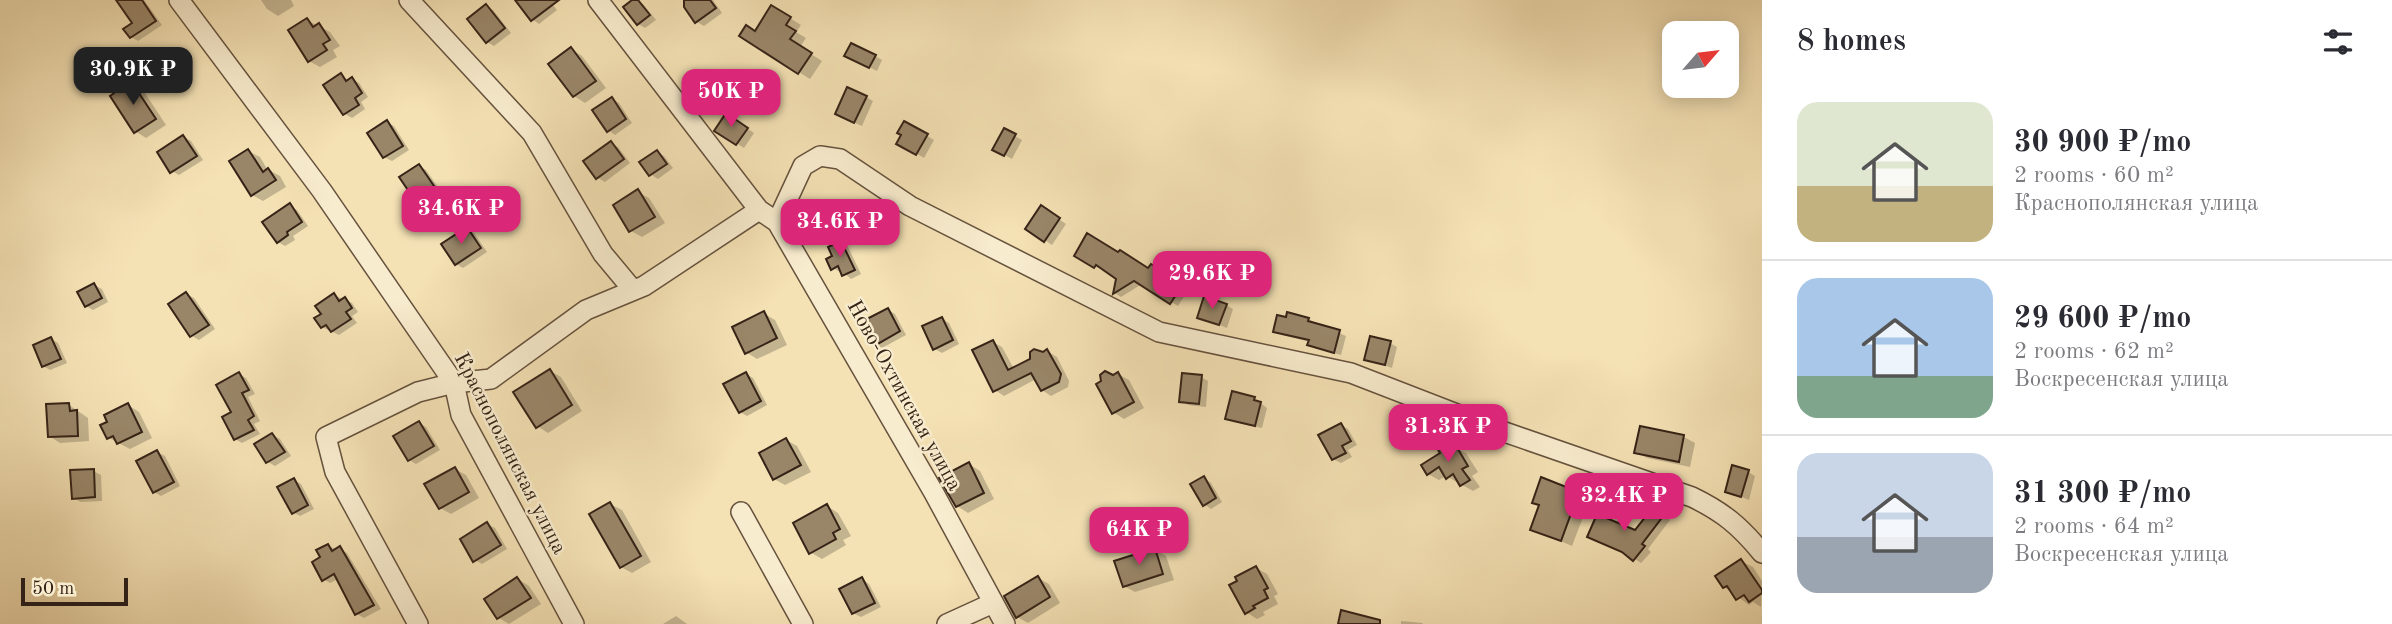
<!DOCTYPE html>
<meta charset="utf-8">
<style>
body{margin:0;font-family:"Old Standard TT",serif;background:#f2f2f3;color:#2b2b33;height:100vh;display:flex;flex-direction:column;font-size:26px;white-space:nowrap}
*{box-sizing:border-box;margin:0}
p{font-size:23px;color:#7c7c81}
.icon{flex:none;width:38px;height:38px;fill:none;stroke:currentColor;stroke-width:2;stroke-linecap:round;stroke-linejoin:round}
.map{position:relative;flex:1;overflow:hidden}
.panel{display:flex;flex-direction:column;background:#fff;width:630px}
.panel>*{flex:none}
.needle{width:46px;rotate:62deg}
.fabs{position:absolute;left:1662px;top:21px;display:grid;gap:14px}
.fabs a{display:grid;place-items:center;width:77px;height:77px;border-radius:14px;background:#fff;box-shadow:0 4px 18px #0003;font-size:35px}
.scale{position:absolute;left:21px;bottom:18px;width:107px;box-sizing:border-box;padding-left:7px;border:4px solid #362317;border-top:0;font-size:19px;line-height:24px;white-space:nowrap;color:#362317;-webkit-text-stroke:5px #f8ecce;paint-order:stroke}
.price{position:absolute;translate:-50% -60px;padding:0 16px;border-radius:14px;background:#db2777;color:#fff;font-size:23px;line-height:46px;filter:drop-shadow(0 2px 4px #0008)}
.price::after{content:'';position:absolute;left:50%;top:42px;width:21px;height:16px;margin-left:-10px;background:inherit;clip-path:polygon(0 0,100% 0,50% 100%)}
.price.active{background:#222;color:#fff}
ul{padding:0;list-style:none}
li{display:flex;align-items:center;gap:21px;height:175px;padding:0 35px}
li+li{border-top:2px solid #e1e1e2}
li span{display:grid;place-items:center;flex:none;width:196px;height:140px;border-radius:21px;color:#555}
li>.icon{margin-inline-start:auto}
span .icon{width:84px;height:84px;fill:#fffc;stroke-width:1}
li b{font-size:30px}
h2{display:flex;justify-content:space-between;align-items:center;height:84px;padding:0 35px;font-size:30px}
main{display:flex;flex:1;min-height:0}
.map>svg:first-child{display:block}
.shadow{fill:#0003}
.building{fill:#998669;stroke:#362317;stroke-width:2}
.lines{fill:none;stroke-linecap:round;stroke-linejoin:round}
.minor-casing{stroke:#66523e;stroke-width:22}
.minor{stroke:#f8ecce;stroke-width:19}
.labels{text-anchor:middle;stroke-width:5;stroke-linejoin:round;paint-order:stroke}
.street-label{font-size:21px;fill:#362317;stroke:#f8ecce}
</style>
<main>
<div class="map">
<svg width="1762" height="624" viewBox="0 0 1762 624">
<rect width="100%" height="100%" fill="#f4e1b4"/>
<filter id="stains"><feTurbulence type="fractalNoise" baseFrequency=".00286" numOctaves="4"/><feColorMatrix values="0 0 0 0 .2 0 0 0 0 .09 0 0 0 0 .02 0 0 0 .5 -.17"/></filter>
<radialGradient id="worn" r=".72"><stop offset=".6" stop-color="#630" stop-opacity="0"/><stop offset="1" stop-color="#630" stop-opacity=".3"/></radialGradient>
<g class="shadow">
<path d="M119 0H144L162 25 138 41 131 37 135 24Z"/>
<path d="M261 0H291L294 6 278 16 267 9Z"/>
<path d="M518 0H549L557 10 539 24 532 19Z"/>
<path d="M635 0 643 4 656 20 645 28 638 24Z"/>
<path d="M686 0H713L722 13 704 26 697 22 686 7Z"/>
<path d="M486 6 493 10 511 33 494 46 487 42Z"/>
<path d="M772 7 801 25 796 32 806 38 800 47 822 61 810 79 741 36 756 33Z"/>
<path d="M307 20 330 32 340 46 333 50 337 57 320 67 309 61Z"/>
<path d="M571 49 582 56 606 88 585 103 574 96Z"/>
<path d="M875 56 882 60 877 71 853 59Z"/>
<path d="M341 75 349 81 352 79 359 83 368 97 361 102 365 109 352 118 345 114 325 86Z"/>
<path d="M756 78 777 92 770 102 765 98 760 105 753 101Z"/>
<path d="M131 83 143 90 166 125 146 138 135 131Z"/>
<path d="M866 97 873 101 862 126 844 118Z"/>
<path d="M612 99 619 103 632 123 615 135 608 130Z"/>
<path d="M733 119 754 133 744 148 716 130Z"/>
<path d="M387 122 394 126 409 150 392 161 384 157Z"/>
<path d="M905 123 934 140 924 158 899 143 903 135Z"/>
<path d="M1004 130 1022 140 1012 159 994 149Z"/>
<path d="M183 137 191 141 203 160 179 175 172 171Z"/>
<path d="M611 143 618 147 630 163 605 182 598 178 586 162Z"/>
<path d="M248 151 260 157 267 169 280 176 286 187 263 201 252 195Z"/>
<path d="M657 152 664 156 673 168 658 179 650 174Z"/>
<path d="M419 166 426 170 440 190 423 201 415 197Z"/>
<path d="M638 192 649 198 665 223 642 237 631 231 615 206Z"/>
<path d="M290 206 297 210 308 226 293 236 295 240 285 246 278 242Z"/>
<path d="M1048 212 1066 224 1052 245 1027 228Z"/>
<path d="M467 229 474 233 487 252 463 268 456 264Z"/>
<path d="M841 243 848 247 861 274 851 279 842 271 840 272 833 268Z"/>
<path d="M1119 254 1149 270 1151 266 1189 289 1178 306 1142 284 1121 297 1115 293 1118 278 1076 255Z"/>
<path d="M94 285 102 289 108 302 93 310 86 306Z"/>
<path d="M186 294 194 298 215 329 199 340 192 336Z"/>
<path d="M334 295 352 303 358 312 352 316 357 323 339 335 322 327 323 314Z"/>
<path d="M1226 305 1233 309 1227 328 1199 317Z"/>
<path d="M888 310 895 314 906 335 882 348 875 344Z"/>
<path d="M763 313 775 320 787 345 757 359 746 352Z"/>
<path d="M942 319 949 323 959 344 942 353 935 349Z"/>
<path d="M1308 319 1346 336 1341 355 1316 348 1309 344 1310 342 1282 335 1275 331Z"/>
<path d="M51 339 58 343 67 363 50 370 43 366Z"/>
<path d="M993 342 1002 347 1014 369 1047 351 1057 357 1069 381 1068 387 1051 396 1042 390 1036 379 1004 396 995 390Z"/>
<path d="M1390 343 1397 347 1392 368 1366 359Z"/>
<path d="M550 371 561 377 582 411 548 433 537 426Z"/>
<path d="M239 374 246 378 255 394 248 397 260 421 254 424 260 434 242 443 235 439 233 413Z"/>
<path d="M746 374 753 378 767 405 747 416 740 412Z"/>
<path d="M1118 374 1129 380 1144 408 1124 419 1113 412 1102 382Z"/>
<path d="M1201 377 1208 381 1206 407 1188 405 1181 401Z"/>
<path d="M1254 398 1267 408 1262 428 1234 422 1227 418Z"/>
<path d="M69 405 88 418 89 441 60 443 49 436Z"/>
<path d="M128 405 139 412 152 438 130 449 109 438Z"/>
<path d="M419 423 426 427 440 450 416 464 409 460Z"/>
<path d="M1341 425 1348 429 1357 445 1348 450 1352 457 1341 463 1333 459Z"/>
<path d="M272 435 280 439 291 456 275 466 268 462 257 445Z"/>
<path d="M1684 437 1695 443 1690 467 1647 458 1636 452Z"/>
<path d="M786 440 797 446 811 472 785 485 774 479Z"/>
<path d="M1446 444 1466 453 1478 472 1472 476 1480 487 1473 491 1446 476 1439 480 1428 474 1442 454Z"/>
<path d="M157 452 165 456 180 486 161 496 154 492Z"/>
<path d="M969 464 980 471 994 499 968 513 957 506Z"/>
<path d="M455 469 466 475 479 498 451 514 440 508Z"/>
<path d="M93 471 101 475 102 501 81 502 73 498Z"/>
<path d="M1748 472 1755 476 1749 500 1727 491Z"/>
<path d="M1204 478 1211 483 1222 502 1211 509 1204 504Z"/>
<path d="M294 480 301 484 314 509 300 516 293 512Z"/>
<path d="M1578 493 1590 499 1572 546 1532 529 1541 506Z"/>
<path d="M610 504 622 510 651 562 632 573 621 567Z"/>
<path d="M827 506 838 513 851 536 843 540 846 545 822 559 810 552Z"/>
<path d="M1660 513 1670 520 1648 549 1651 552 1641 563 1626 553 1636 533Z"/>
<path d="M487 524 495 528 507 549 482 564 475 560Z"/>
<path d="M328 546 347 553 381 609 364 618 357 614 338 579 330 583 323 579V558Z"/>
<path d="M1155 549 1166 556 1174 580 1135 592 1124 586Z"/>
<path d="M1741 561 1753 567 1762 581 1761 607 1753 602 1749 605 1724 587Z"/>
<path d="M1256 568 1267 574 1278 594 1274 596 1278 604 1263 612 1265 615 1257 619 1246 612Z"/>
<path d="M1038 578 1049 584 1060 603 1028 623 1017 617Z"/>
<path d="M518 579 529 586 541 604 509 624 499 618 487 600Z"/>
<path d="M862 579 869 584 881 607 861 617 853 613Z"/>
<path d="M676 616 687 624H663Z"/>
<path d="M1401 621 1422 623 1423 624H1401Z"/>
</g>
<g class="building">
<path d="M116 0H142L156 21 130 38 123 29 132 23Z"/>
<path d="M515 0H559L531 21Z"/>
<path d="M632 0H638L650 15 637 25 623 7Z"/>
<path d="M684 0H710L716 8 695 23 684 7Z"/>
<path d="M486 4 505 28 486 43 467 19Z"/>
<path d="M771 5 791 17 786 25 796 31 790 39 812 53 798 74 739 36 746 25 755 31Z"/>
<path d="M307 18 313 27 319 23 330 40 323 44 327 50 308 62 288 30Z"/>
<path d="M851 43 876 55 869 68 844 56Z"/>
<path d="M571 47 596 81 573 97 548 64Z"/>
<path d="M748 71 771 87 763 99 757 95 752 103 735 91Z"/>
<path d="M341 73 346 81 352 77 362 93 355 98 359 105 343 115 323 85Z"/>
<path d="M131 81 156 119 134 133 110 96Z"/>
<path d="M847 87 867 96 854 123 835 114Z"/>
<path d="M612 97 626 119 607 132 592 110Z"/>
<path d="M726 113 748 128 736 145 714 131Z"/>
<path d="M387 120 403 146 383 158 367 133Z"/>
<path d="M904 121 928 134 916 155 896 144 901 135 897 133Z"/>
<path d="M1004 128 1016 134 1004 156 992 150Z"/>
<path d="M183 135 197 156 170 173 157 152Z"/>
<path d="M611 141 624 159 596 179 583 161Z"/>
<path d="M248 149 263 172 268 168 276 180 251 196 229 161Z"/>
<path d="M657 150 667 164 649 176 639 162Z"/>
<path d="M419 164 434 186 414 199 399 177Z"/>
<path d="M638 189 655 217 629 232 613 205Z"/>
<path d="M290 203 302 222 287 232 288 235 277 243 262 222Z"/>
<path d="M1041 205 1060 218 1044 242 1025 229Z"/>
<path d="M467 227 481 248 455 265 441 244Z"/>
<path d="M1087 233 1118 252 1120 250 1148 268 1151 264 1183 284 1170 304 1134 281 1113 294 1116 279 1096 265 1094 268 1074 256Z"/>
<path d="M841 241 855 270 842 276 838 266 831 270 826 259 832 256 828 247Z"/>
<path d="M94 283 102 298 85 307 77 292Z"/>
<path d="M186 292 209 325 190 337 168 304Z"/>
<path d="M334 293 339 301 345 297 352 308 346 312 351 319 331 332 326 325 321 328 314 318 321 314 315 306Z"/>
<path d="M1204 296 1227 304 1219 325 1197 318Z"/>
<path d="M888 308 900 331 874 346 861 322Z"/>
<path d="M764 311 777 338 745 354 732 327Z"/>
<path d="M1287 312 1309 318 1308 321 1340 330 1334 353 1307 345 1309 340 1273 332 1277 315 1286 317Z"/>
<path d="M942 317 953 340 933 350 922 326Z"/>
<path d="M1370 336 1391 341 1385 365 1364 360Z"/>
<path d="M51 337 61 359 42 367 33 345Z"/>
<path d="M993 340 1008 370 1030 359V352L1034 349 1043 352 1047 349 1061 374 1059 382 1041 391 1031 373 993 392 972 350Z"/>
<path d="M550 369 572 405 536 428 513 392Z"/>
<path d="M1105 371 1113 375 1118 372 1134 402 1112 414 1096 384 1101 381 1100 375Z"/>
<path d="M239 372 249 390 242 393 254 416 248 420 254 430 234 440 222 417 231 412 216 385Z"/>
<path d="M746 372 761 401 739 413 723 384Z"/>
<path d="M1182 373 1202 375 1199 404 1179 402Z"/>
<path d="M1232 391 1255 397 1254 400 1261 402 1255 426 1225 419Z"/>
<path d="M69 403 70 411 77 410 78 436 48 437 46 404Z"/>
<path d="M128 403 142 432 117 444 113 436 107 439 100 425 107 422 104 415Z"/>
<path d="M419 421 434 446 408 461 393 436Z"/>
<path d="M1341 423 1351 441 1342 446 1346 453 1332 460 1318 435Z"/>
<path d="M1640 426 1684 435 1679 462 1634 453Z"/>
<path d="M272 433 285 452 266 463 254 444Z"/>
<path d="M786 438 801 465 773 480 759 453Z"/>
<path d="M1446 442 1449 448 1455 444 1468 466 1462 469 1470 480 1460 486 1453 474 1446 479 1439 467 1427 475 1421 465 1440 453 1437 448Z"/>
<path d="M157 450 174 482 153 493 136 461Z"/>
<path d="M969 462 984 493 956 507 939 478Z"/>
<path d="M1732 465 1749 470 1741 497 1725 492Z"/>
<path d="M455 467 469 492 439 509 424 484Z"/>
<path d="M94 469 95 497 72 499 70 470Z"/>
<path d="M1204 476 1216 498 1203 506 1190 484Z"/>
<path d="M1541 477 1579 492 1561 541 1530 530 1539 505 1532 503Z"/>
<path d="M294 478 308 505 292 514 277 487Z"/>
<path d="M610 502 641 556 620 568 589 514Z"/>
<path d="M827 504 840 529 833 533 836 539 809 554 793 523Z"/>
<path d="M1653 507 1664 515 1642 544 1645 546 1633 561 1622 552 1587 537 1597 514 1635 530Z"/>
<path d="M487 522 501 545 473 562 460 539Z"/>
<path d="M328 544 332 551 340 546 374 605 355 615 334 574 322 581 312 562 320 557 316 550Z"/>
<path d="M1155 548 1163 574 1123 587 1114 561Z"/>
<path d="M1741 559 1762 590V593L1749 602 1744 595 1736 600 1727 586 1723 588 1715 576Z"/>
<path d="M1256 566 1268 588 1264 590 1268 598 1253 606 1255 608 1245 614 1229 585 1237 581 1235 577Z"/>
<path d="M1038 576 1050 597 1016 618 1004 596Z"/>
<path d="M517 577 531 598 497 619 484 599Z"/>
<path d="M862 577 875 603 852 614 839 589Z"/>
<path d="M1341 610 1380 620V624H1338Z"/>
</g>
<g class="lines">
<defs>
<g id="minor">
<path d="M179 0 322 191 454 383 461 415 574 624"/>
<path d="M409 0 532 133 603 254 633 290"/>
<path d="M598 0 759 210 777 222 934 493 1005 624"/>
<path d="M777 222 803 166 820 156 840 159 910 206 1159 332 1351 373 1493 428 1692 497C1723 512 1740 526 1762 553"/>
<path d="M741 512 803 624"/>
<path d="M418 624 335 472 326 437 418 392 454 383 491 379 586 310 644 286 759 210"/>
<path d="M947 624 993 603"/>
</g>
</defs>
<use href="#minor" class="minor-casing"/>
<use href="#minor" class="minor"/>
</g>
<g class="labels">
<g class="street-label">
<text transform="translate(905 395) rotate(61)" y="7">Ново-Охтинская улица</text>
<text transform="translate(511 453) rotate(63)" y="7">Краснополянская улица</text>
</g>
</g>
<rect width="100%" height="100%" filter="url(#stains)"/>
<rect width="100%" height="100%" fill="url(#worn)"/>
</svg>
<div class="fabs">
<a><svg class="needle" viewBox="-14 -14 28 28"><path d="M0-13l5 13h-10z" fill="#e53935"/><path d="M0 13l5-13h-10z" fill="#7c7c81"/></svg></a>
</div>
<div class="scale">50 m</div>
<b class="price active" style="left:133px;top:107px">30.9K ₽</b>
<b class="price" style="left:731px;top:129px">50K ₽</b>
<b class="price" style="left:461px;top:246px">34.6K ₽</b>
<b class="price" style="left:840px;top:259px">34.6K ₽</b>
<b class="price" style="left:1212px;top:311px">29.6K ₽</b>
<b class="price" style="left:1448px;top:464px">31.3K ₽</b>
<b class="price" style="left:1624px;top:533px">32.4K ₽</b>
<b class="price" style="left:1139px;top:567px">64K ₽</b>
</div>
<section class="panel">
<h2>8 homes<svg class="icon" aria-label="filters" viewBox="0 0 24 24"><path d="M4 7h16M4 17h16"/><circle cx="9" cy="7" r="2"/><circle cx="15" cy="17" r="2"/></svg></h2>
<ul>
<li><span style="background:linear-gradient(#dfe7d0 60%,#c2b280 0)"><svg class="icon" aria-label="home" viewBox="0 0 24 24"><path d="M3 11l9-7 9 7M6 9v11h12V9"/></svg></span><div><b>30 900 ₽/mo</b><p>2 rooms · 60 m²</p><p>Краснополянская улица</p></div></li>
<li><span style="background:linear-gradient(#a9c7e8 70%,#7fa58c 0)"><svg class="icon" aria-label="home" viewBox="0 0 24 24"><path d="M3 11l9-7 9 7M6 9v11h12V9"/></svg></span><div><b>29 600 ₽/mo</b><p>2 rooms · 62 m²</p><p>Воскресенская улица</p></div></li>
<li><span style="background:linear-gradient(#c9d6e8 60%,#9aa5b1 0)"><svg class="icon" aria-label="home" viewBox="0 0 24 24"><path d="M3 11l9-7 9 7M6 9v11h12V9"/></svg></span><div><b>31 300 ₽/mo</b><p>2 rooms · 64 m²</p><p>Воскресенская улица</p></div></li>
</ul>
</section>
</main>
